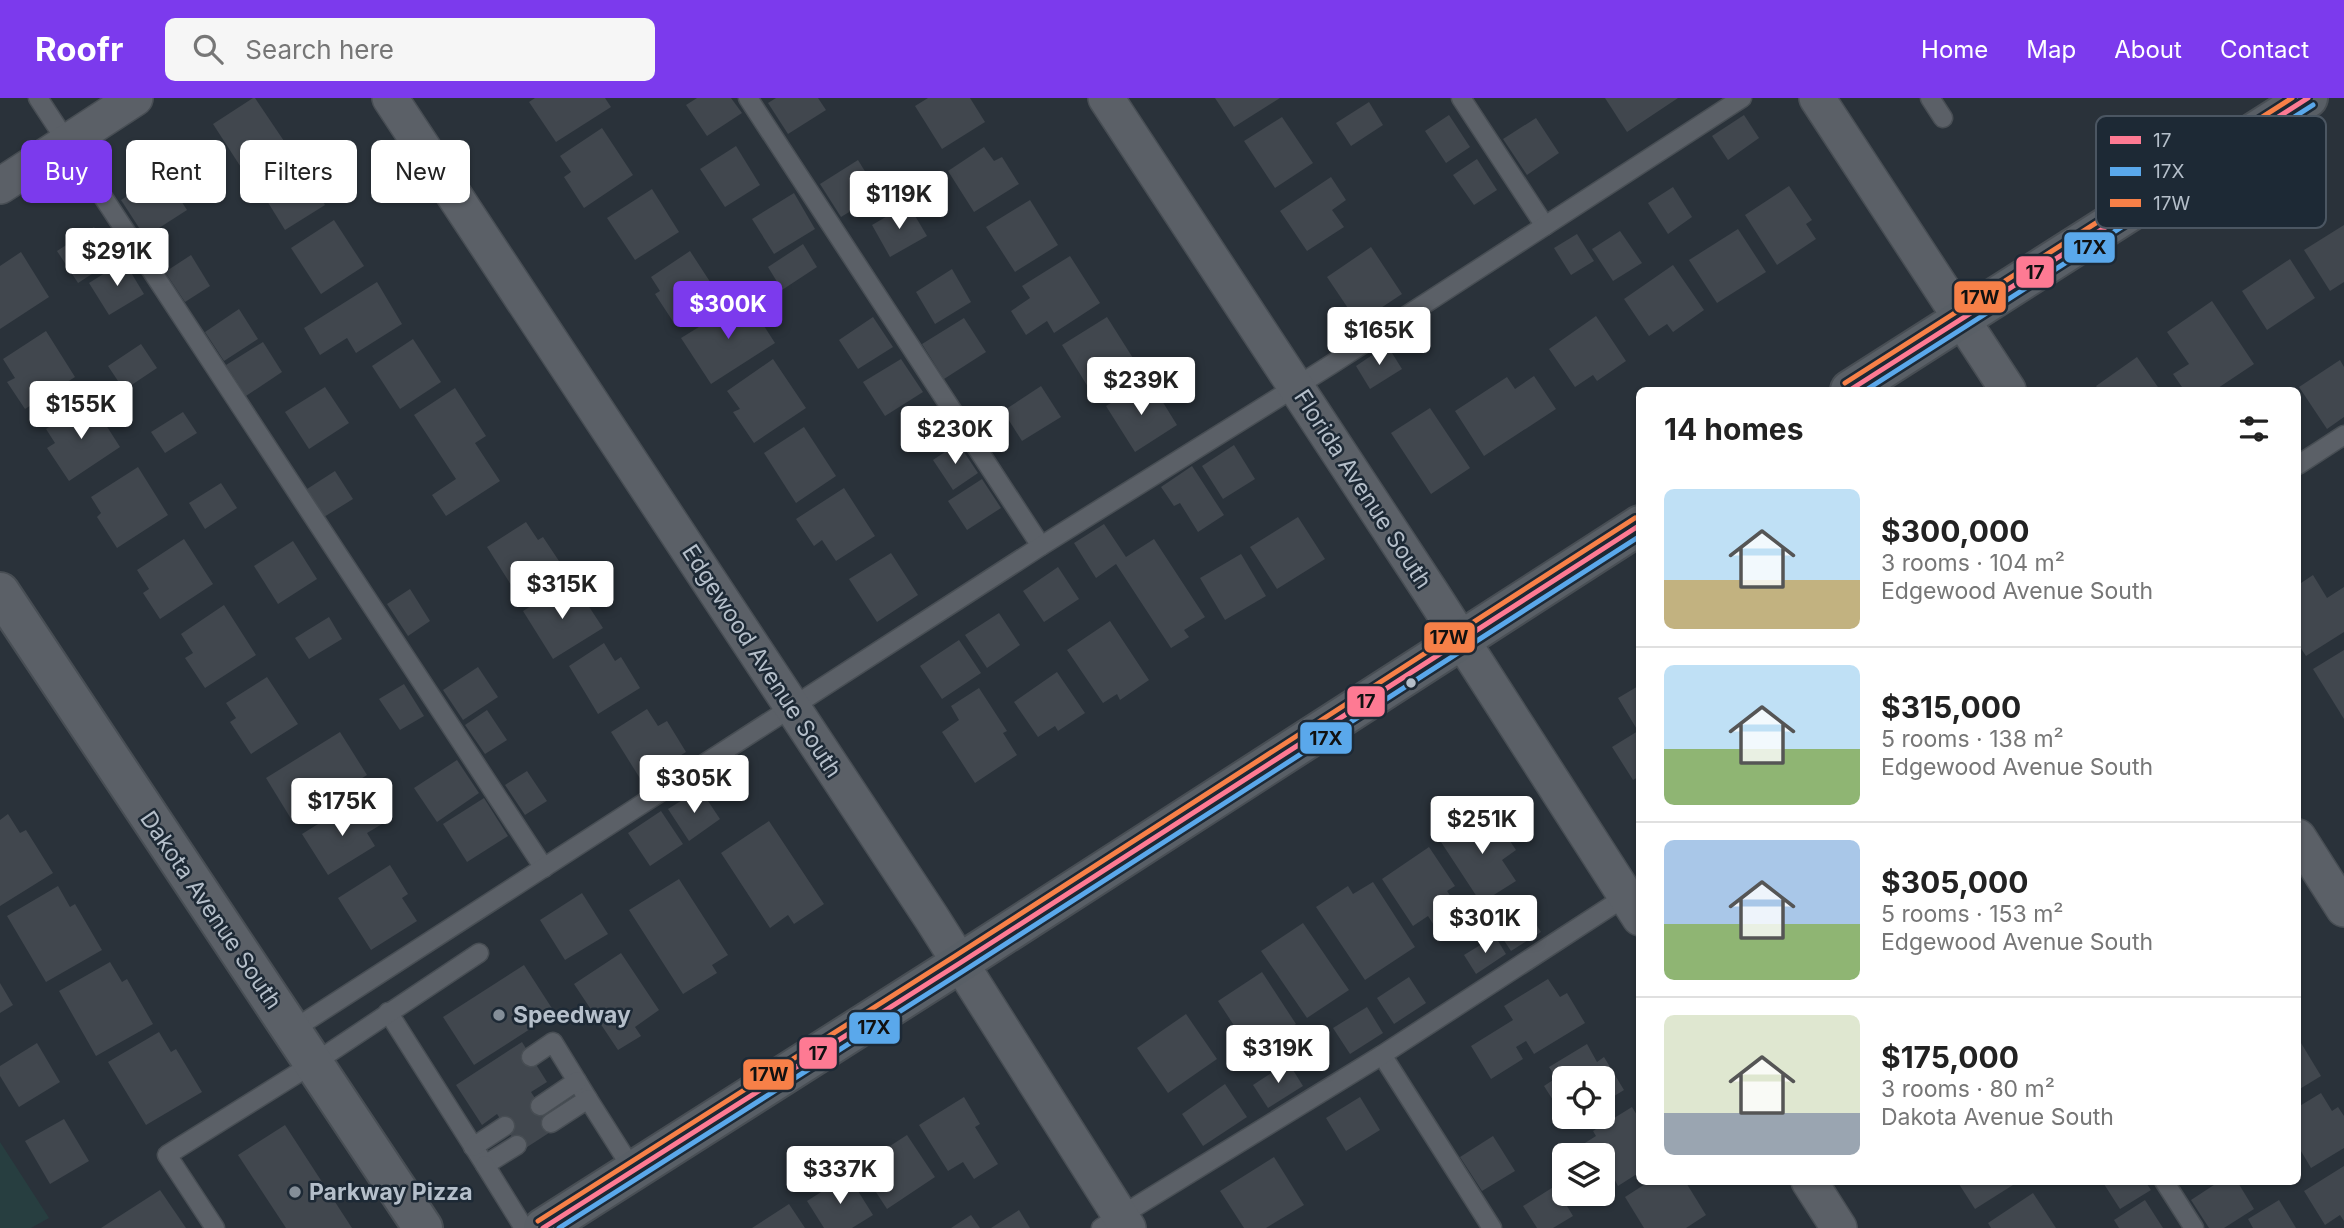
<!DOCTYPE html>
<meta charset="utf-8">
<style>
body{margin:0;font-family:Inter,sans-serif;background:#f6f6f6;color:#222;height:100vh;display:flex;flex-direction:column;font-size:26px;white-space:nowrap}
*{box-sizing:border-box;margin:0}
p{font-size:23px;color:#767676}
.icon{flex:none;width:38px;height:38px;fill:none;stroke:currentColor;stroke-width:2;stroke-linecap:round;stroke-linejoin:round}
.map{position:relative;flex:1;overflow:hidden}
.sheet{position:absolute;left:1636px;top:289px;width:665px;height:798px;display:flex;flex-direction:column;background:#fff;border-radius:10px;box-shadow:0 2px 5px #0004}
.sheet>*{flex:none}
.guide{position:absolute;left:21px;top:42px;width:665px;height:63px;display:flex;gap:14px}
.tools{position:absolute;left:1552px;top:968px;display:grid;gap:14px}
.tools a{display:grid;place-items:center;width:63px;height:63px;border-radius:10px;background:#fff;box-shadow:0 2px 5px #0004;font-size:35px}
.price{position:absolute;translate:-50% -60px;padding:0 16px;border-radius:7px;background:#fff;color:#222;font-size:23px;line-height:46px;filter:drop-shadow(0 2px 4px #0008)}
.price::after{content:'';position:absolute;left:50%;top:42px;width:21px;height:16px;margin-left:-10px;background:inherit;clip-path:polygon(0 0,100% 0,50% 100%)}
.price.active{background:#7c3aed;color:#fff}
ul{padding:0;list-style:none}
li{display:flex;align-items:center;gap:21px;height:175px;padding:0 28px}
li+li{border-top:2px solid #e0e0e0}
li span{display:grid;place-items:center;flex:none;width:196px;height:140px;border-radius:10px;color:#555}
li>.icon{margin-inline-start:auto}
span .icon{width:84px;height:84px;fill:#fffc;stroke-width:1}
li b{font-size:30px}
h2{display:flex;justify-content:space-between;align-items:center;height:84px;padding:0 28px;font-size:30px}
.tag{padding:0 24px;border-radius:10px;background:#fff;box-shadow:0 2px 5px #0004;font-size:24px;line-height:63px}
.tag.active{background:#7c3aed;color:#fff}
header{display:flex;align-items:center;gap:42px;box-sizing:border-box;height:98px;padding:0 35px;background:#7c3aed;color:#fff}
header strong{font-size:33px}
nav{display:flex;gap:38px;margin-inline-start:auto;font-size:24px}
.search{width:490px;height:63px;background:#f6f6f6;display:flex;align-items:center;gap:18px;box-sizing:border-box;padding:0 24px;border-radius:10px;color:#767676;font-size:26px}
.map>svg:first-child{display:block}
.green{fill:#273e40}
.building{fill:#41474e}
.lines{fill:none;stroke-linecap:round;stroke-linejoin:round}
.service-casing{stroke:#484e54;stroke-width:21}
.minor-casing{stroke:#484e54;stroke-width:38}
.tertiary-casing{stroke:#484e54;stroke-width:42}
.secondary-casing{stroke:#484e54;stroke-width:42}
.service{stroke:#5b6067;stroke-width:18}
.minor{stroke:#5b6067;stroke-width:35}
.tertiary{stroke:#5b6067;stroke-width:38}
.secondary{stroke:#595f66;stroke-width:38}
.bus-1-casing{stroke:#1d2935;stroke-width:10}
.bus-2-casing{stroke:#1d2935;stroke-width:10}
.bus-3-casing{stroke:#1d2935;stroke-width:10}
.bus-1{stroke:#fe7a93;stroke-width:5}
.bus-2{stroke:#5aa8eb;stroke-width:5}
.bus-3{stroke:#f78048;stroke-width:5}
.bus-dot{fill:#b5bfca;stroke:#1d2935;stroke-width:2.5}
.poi-dot{fill:#848e98;stroke:#1d2935;stroke-width:2.5}
.labels{text-anchor:middle;stroke-width:5;stroke-linejoin:round;paint-order:stroke}
.street-label{font-size:23px;fill:#b5bfca;stroke:#1d2935}
.poi-label{font-size:23px;font-weight:bold;fill:#b5bfca;stroke:#1d2935;text-anchor:start}
.key{fill:#1d2935;stroke:#4b5662;stroke-width:2}
.key-label{font-size:19px;fill:#b5bfca}
.line-badge{stroke:#1d2935;stroke-width:2.5}
.pale-badge-label{font-size:19px;text-anchor:middle;font-weight:bold;fill:#111}
</style>
<header>
<strong>Roofr</strong>
<div class="search"><svg class="icon" aria-label="search" viewBox="0 0 24 24"><circle cx="10" cy="10" r="6"/><path d="M15 15l6 6"/></svg>Search here</div>
<nav><a>Home</a><a>Map</a><a>About</a><a>Contact</a></nav>
</header>
<div class="map">
<svg width="2344" height="1130" viewBox="0 0 2344 1130">
<rect width="100%" height="100%" fill="#2a323a"/>
<path class="green" d="M0 1044 49 1120 31 1130H0Z"/>
<g class="building">
<path d="M253 0H255L286 46 244 74 213 26Z"/>
<path d="M535 0H605L611 9 556 44 529 4Z"/>
<path d="M697 0H731L742 15 707 38 686 7Z"/>
<path d="M776 0H818L826 12 788 36 768 5Z"/>
<path d="M928 0H970L985 24 942 51 915 8Z"/>
<path d="M1215 0H1280L1234 29Z"/>
<path d="M1605 0H1678L1627 34Z"/>
<path d="M1369 4 1383 27 1351 48 1336 25Z"/>
<path d="M1449 17 1470 49 1446 65 1425 33Z"/>
<path d="M1744 17 1759 40 1728 62 1712 38Z"/>
<path d="M1282 19 1313 65 1275 90 1244 43Z"/>
<path d="M1536 20 1559 55 1527 77 1503 41Z"/>
<path d="M602 30 633 77 584 110 564 79 571 74 560 58Z"/>
<path d="M736 48 760 87 725 109 700 71Z"/>
<path d="M984 49 994 63 1002 59 1019 86 974 114 948 73Z"/>
<path d="M296 60 325 107 285 132 256 85Z"/>
<path d="M1477 61 1497 92 1474 107 1453 77Z"/>
<path d="M858 62 879 96 841 119 820 86Z"/>
<path d="M163 75 187 112 145 139 121 102Z"/>
<path d="M1331 79 1346 102 1332 112 1344 129 1307 153 1280 113Z"/>
<path d="M1789 88 1812 122 1806 126 1816 141 1777 167 1745 117Z"/>
<path d="M1673 89 1692 119 1668 136 1648 105Z"/>
<path d="M652 91 679 134 635 162 607 120Z"/>
<path d="M794 95 815 131 774 156 752 121Z"/>
<path d="M1030 102 1058 147 1015 174 986 129Z"/>
<path d="M908 106 927 138 890 159 872 127Z"/>
<path d="M334 122 364 168 321 196 291 150Z"/>
<path d="M2344 127V184L2330 193 2304 152Z"/>
<path d="M94 129 115 161 78 185 57 153Z"/>
<path d="M1738 131 1766 174 1717 205 1689 162Z"/>
<path d="M1620 133 1642 165 1613 183 1592 151Z"/>
<path d="M1577 136 1594 163 1571 177 1554 150Z"/>
<path d="M803 146 817 169 782 192 768 169Z"/>
<path d="M1371 149 1402 196 1358 225 1327 179Z"/>
<path d="M690 153 718 196 674 225 655 196 660 193 651 179Z"/>
<path d="M21 154 49 199 0 231V168Z"/>
<path d="M191 157 210 188 185 204 165 174Z"/>
<path d="M1070 158 1100 205 1054 235 1047 223 1026 237 1011 213 1030 200 1022 188Z"/>
<path d="M2290 161 2315 200 2267 232 2242 193Z"/>
<path d="M124 163 144 196 109 217 89 185Z"/>
<path d="M1673 167 1704 212 1673 234 1667 226 1649 238 1624 201Z"/>
<path d="M952 171 971 204 935 226 916 194Z"/>
<path d="M377 184 402 226 356 255 347 240 320 257 304 230Z"/>
<path d="M746 200 775 245 711 286 681 240Z"/>
<path d="M2212 203 2254 266 2215 292H2184L2173 276 2189 266 2167 234Z"/>
<path d="M239 211 258 241 224 263 205 234Z"/>
<path d="M1596 218 1626 263 1597 283 1593 277 1575 289 1549 251Z"/>
<path d="M873 219 893 249 858 271 839 242Z"/>
<path d="M1107 219 1138 268 1093 297 1062 247Z"/>
<path d="M964 220 986 254 944 281 922 246Z"/>
<path d="M46 233 75 279 25 311 7 284 15 280 3 261Z"/>
<path d="M413 241 441 284 400 311 372 268Z"/>
<path d="M263 244 282 274 246 298 226 267Z"/>
<path d="M141 246 157 270 124 292 108 268Z"/>
<path d="M1387 247 1402 271 1370 291 1356 268Z"/>
<path d="M2137 259 2160 292H2099L2096 288Z"/>
<path d="M773 261 806 310 754 345 733 314 740 311 727 293Z"/>
<path d="M901 261 923 294 885 318 863 284Z"/>
<path d="M2340 262 2344 269V319L2327 331 2299 289Z"/>
<path d="M1534 278 1556 311 1484 358 1455 313 1507 279 1515 291Z"/>
<path d="M1143 285 1153 301 1159 298 1177 327 1135 354 1106 308Z"/>
<path d="M1041 288 1061 319 1022 343 1003 313Z"/>
<path d="M325 289 349 325 309 351 285 314Z"/>
<path d="M455 290 486 338 475 345 500 383 446 418 432 397 456 381 414 317Z"/>
<path d="M90 302 120 349 69 383 47 350 55 345 46 331Z"/>
<path d="M1430 310 1470 370 1431 396 1391 335Z"/>
<path d="M183 314 197 335 165 355 151 334Z"/>
<path d="M804 329 836 378 796 405 764 355Z"/>
<path d="M958 345 978 375 953 392 933 362Z"/>
<path d="M1234 347 1255 381 1223 401 1202 368Z"/>
<path d="M1192 368 1224 417 1198 434 1180 405 1174 408 1161 389Z"/>
<path d="M138 369 168 417 117 450 97 419 101 415 91 399Z"/>
<path d="M335 373 353 401 324 419 307 391Z"/>
<path d="M982 381 1001 410 967 432 948 403Z"/>
<path d="M221 385 237 410 205 431 189 405Z"/>
<path d="M844 390 875 438 836 463 822 442 814 448 796 421Z"/>
<path d="M1298 419 1325 461 1277 491 1250 449Z"/>
<path d="M526 424 538 442 543 439 563 469 518 498 487 449Z"/>
<path d="M1104 426 1126 459 1154 441 1205 519 1184 532 1189 539 1171 550 1116 466 1096 480 1074 445Z"/>
<path d="M184 441 213 486 160 521 143 495 149 491 137 472Z"/>
<path d="M293 443 317 481 278 506 254 468Z"/>
<path d="M891 455 918 497 877 524 849 481Z"/>
<path d="M1241 456 1266 498 1225 522 1200 480Z"/>
<path d="M1058 469 1079 501 1044 524 1023 493Z"/>
<path d="M2313 477 2327 500 2344 489V534L2306 558 2298 546V487Z"/>
<path d="M568 485 577 500 582 498 603 530 553 561 523 513Z"/>
<path d="M410 491 430 523 408 538 387 506Z"/>
<path d="M224 507 256 557 205 590 185 560 193 555 181 536Z"/>
<path d="M999 515 1020 547 987 570 965 537Z"/>
<path d="M329 519 342 541 309 561 295 540Z"/>
<path d="M1110 523 1149 582 1120 602 1117 596 1103 605 1067 552Z"/>
<path d="M959 542 981 575 942 601 920 568Z"/>
<path d="M604 545 615 563 621 559 640 590 598 616 569 568Z"/>
<path d="M2344 552V621L2313 571Z"/>
<path d="M478 569 498 599 463 622 443 592Z"/>
<path d="M1057 574 1085 615 1058 633 1055 628 1038 639 1014 604Z"/>
<path d="M267 579 298 626 251 656 230 624 236 620 226 605Z"/>
<path d="M404 586 424 618 400 632 379 601Z"/>
<path d="M1640 587V678L1633 682 1612 649 1638 633 1618 600Z"/>
<path d="M979 590 1007 633 1003 635 1017 657 975 685 942 634 959 622 951 608Z"/>
<path d="M647 611 658 628 667 623 686 654 641 682 611 634Z"/>
<path d="M487 612 507 642 485 656 465 627Z"/>
<path d="M340 634 367 677 293 724 266 680Z"/>
<path d="M457 662 479 695 437 724 414 690Z"/>
<path d="M527 673 547 703 525 717 505 687Z"/>
<path d="M700 691 720 721 689 743 668 711Z"/>
<path d="M484 700 508 738 467 764 443 726Z"/>
<path d="M347 708 355 721 372 710 382 726 367 735 375 748 328 777 302 736Z"/>
<path d="M1489 712 1516 752 1502 762 1516 783 1481 805 1441 744Z"/>
<path d="M661 713 683 746 650 768 628 735Z"/>
<path d="M8 716 20 735 26 732 53 775 0 808V722Z"/>
<path d="M769 723 824 806 794 826 788 817 770 830 721 755Z"/>
<path d="M1429 749 1455 788 1447 793 1460 812 1435 829 1428 818 1413 828 1382 781Z"/>
<path d="M390 767 408 796 402 800 417 823 371 852 338 800Z"/>
<path d="M679 781 728 857 712 867 717 875 683 896 629 812Z"/>
<path d="M1373 784 1415 849 1365 882 1316 809 1348 788 1353 796Z"/>
<path d="M58 788 70 809 75 806 102 852 46 884 7 818Z"/>
<path d="M582 795 608 836 565 862 540 822Z"/>
<path d="M1521 802 1541 834 1511 853 1491 823Z"/>
<path d="M1303 825 1349 892 1307 920 1261 853Z"/>
<path d="M1495 838 1506 856 1476 876 1464 857Z"/>
<path d="M621 855 659 912 635 929 641 938 618 952 574 886Z"/>
<path d="M110 864 122 884 127 881 153 926 96 958 59 893Z"/>
<path d="M524 867 555 915 474 967 443 919Z"/>
<path d="M1262 874 1296 926 1252 955 1218 903Z"/>
<path d="M1409 879 1426 905 1394 926 1377 900Z"/>
<path d="M1548 881 1560 899 1567 895 1585 925 1534 956 1526 943 1516 949 1523 961 1491 981 1471 948 1513 922 1504 908Z"/>
<path d="M0 885 13 907 0 915Z"/>
<path d="M1367 909 1383 935 1350 956 1333 930Z"/>
<path d="M1186 916 1217 961 1168 995 1137 950Z"/>
<path d="M159 934 171 954 176 951 202 994 146 1027 108 964Z"/>
<path d="M2298 940 2321 978 2298 992Z"/>
<path d="M522 944 547 984 531 994 555 1031 521 1053 497 1016 482 1027 456 987Z"/>
<path d="M37 945 60 984 19 1009 0 978V968Z"/>
<path d="M1587 946 1597 964 1604 959 1624 992 1603 1005V980H1564V1006L1558 1010 1544 988 1556 980 1549 969Z"/>
<path d="M1288 964 1303 988 1268 1010 1253 987Z"/>
<path d="M1225 986 1247 1019 1203 1048 1182 1016Z"/>
<path d="M2321 995 2332 1013 2338 1009 2344 1018V1050L2311 1070 2298 1048V1009Z"/>
<path d="M964 999 980 1026 975 1029 998 1066 974 1081 963 1064 948 1073 919 1027Z"/>
<path d="M1360 999 1380 1032 1346 1053 1326 1020Z"/>
<path d="M1632 1009 1640 1022V1074L1618 1088 1611 1075 1603 1080V1057H1571L1569 1055 1596 1038 1593 1033Z"/>
<path d="M64 1021 89 1063 50 1086 25 1043Z"/>
<path d="M285 1027 352 1130H286L238 1057Z"/>
<path d="M907 1037 935 1079 887 1111 859 1068Z"/>
<path d="M1493 1038 1515 1073 1482 1093 1460 1059Z"/>
<path d="M1274 1059 1304 1107 1266 1130H1244L1220 1093Z"/>
<path d="M2344 1068V1123L2340 1117 2325 1127 2304 1093Z"/>
<path d="M848 1077 873 1117 852 1130H824L807 1103Z"/>
<path d="M1650 1083H1685L1706 1117 1686 1130H1644L1625 1099Z"/>
<path d="M1957 1083H2010L2013 1087 1975 1111Z"/>
<path d="M2102 1083H2145L2151 1092 2120 1111Z"/>
<path d="M2220 1083H2237L2254 1111 2224 1130H2209L2191 1102Z"/>
<path d="M1555 1088 1573 1118 1553 1130H1537L1523 1108Z"/>
<path d="M160 1092 186 1130H101Z"/>
<path d="M2033 1095 2056 1130H1991L1988 1125Z"/>
<path d="M2145 1102 2163 1130H2119L2114 1122Z"/>
<path d="M2279 1102 2296 1130H2253L2248 1121Z"/>
<path d="M789 1106 805 1130H752Z"/>
<path d="M1019 1112 1030 1130H991Z"/>
<path d="M971 1117 980 1130H951Z"/>
</g>
<g class="lines">
<defs>
<g id="service">
<path d="M38 0 544 770"/>
<path d="M748 0 1041 448"/>
<path d="M1461 0 1545 128"/>
<path d="M1930 0 1943 20"/>
<path d="M2298 367 2344 337"/>
<path d="M388 914 485 1067 517 1047"/>
<path d="M291 933 1041 448 1332 266 1742 0"/>
<path d="M1382 957 1492 1130"/>
<path d="M531 959 553 944 588 1001"/>
<path d="M540 1008 577 983"/>
<path d="M551 1025 588 1001 633 1072"/>
<path d="M473 1049 505 1028"/>
<path d="M485 1067 524 1130"/>
<path d="M2164 1083 2194 1130"/>
<path d="M215 1130 167 1057 314 965 479 855"/>
<path d="M1101 1130 1382 957 1631 795"/>
</g>
<g id="minor">
<path d="M390 0 931 819 1128 1130"/>
<path d="M1106 0 1432 496 1640 820"/>
<path d="M1817 0 2008 292"/>
<path d="M0 88 135 0"/>
<path d="M2298 739 2344 811"/>
<path d="M1809 1083 1839 1130"/>
</g>
<path id="tertiary" d="M0 494 423 1130"/>
<g id="secondary">
<path d="M1850 292 2308 0"/>
<path d="M543 1130 960 865 1640 427"/>
</g>
</defs>
<use href="#service" class="service-casing"/>
<use href="#minor" class="minor-casing"/>
<use href="#tertiary" class="tertiary-casing"/>
<use href="#secondary" class="secondary-casing"/>
<use href="#service" class="service"/>
<use href="#minor" class="minor"/>
<use href="#tertiary" class="tertiary"/>
<use href="#secondary" class="secondary"/>
<defs>
<g id="bus-1">
<path d="M1850 292 2308 0"/>
<path d="M543 1130 960 865 1640 427"/>
</g>
<g id="bus-2">
<path d="M1866 292 2313 7"/>
<path d="M559 1130 965 872 1640 438"/>
</g>
<g id="bus-3">
<path d="M1845 285 2292 0"/>
<path d="M538 1123 955 858 1635 420"/>
</g>
</defs>
<use href="#bus-1" class="bus-1-casing"/>
<use href="#bus-2" class="bus-2-casing"/>
<use href="#bus-3" class="bus-3-casing"/>
<use href="#bus-1" class="bus-1"/>
<use href="#bus-2" class="bus-2"/>
<use href="#bus-3" class="bus-3"/>
</g>
<circle class="bus-dot" cx="1411" cy="585" r="6"/>
<g class="poi-dot">
<circle cx="499" cy="917" r="7"/>
<circle cx="295" cy="1094" r="7"/>
</g>
<g class="labels">
<g class="street-label">
<text transform="translate(1363 391) rotate(57)" y="8">Florida Avenue South</text>
<text transform="translate(762 563) rotate(57)" y="8">Edgewood Avenue South</text>
<text transform="translate(211 812) rotate(56)" y="8">Dakota Avenue South</text>
</g>
<g class="poi-label">
<text x="513" y="925">Speedway</text>
<text x="309" y="1102">Parkway Pizza</text>
</g>
</g>
<rect x="2096" y="18" width="230" height="112" rx="10" class="key"/>
<rect x="2110" y="38" width="31" height="8" fill="#fe7a93"/>
<rect x="2110" y="69" width="31" height="9" fill="#5aa8eb"/>
<rect x="2110" y="101" width="31" height="8" fill="#f78048"/>
<g class="key-label">
<text x="2153" y="49">17</text>
<text x="2153" y="80">17X</text>
<text x="2153" y="112">17W</text>
</g>
<g class="line-badge">
<rect x="2063" y="133" width="53" height="33" rx="7" fill="#5aa8eb"/>
<rect x="2015" y="157" width="40" height="34" rx="7" fill="#fe7a93"/>
<rect x="1953" y="182" width="54" height="34" rx="7" fill="#f78048"/>
<rect x="1423" y="523" width="53" height="33" rx="7" fill="#f78048"/>
<rect x="1346" y="587" width="40" height="33" rx="7" fill="#fe7a93"/>
<rect x="1299" y="623" width="54" height="34" rx="7" fill="#5aa8eb"/>
<rect x="848" y="913" width="53" height="34" rx="7" fill="#5aa8eb"/>
<rect x="798" y="938" width="40" height="34" rx="7" fill="#fe7a93"/>
<rect x="742" y="960" width="53" height="33" rx="7" fill="#f78048"/>
</g>
<g class="pale-badge-label">
<text x="2090" y="156">17X</text>
<text x="2035" y="181">17</text>
<text x="1980" y="206">17W</text>
<text x="1449" y="546">17W</text>
<text x="1366" y="610">17</text>
<text x="1326" y="647">17X</text>
<text x="874" y="936">17X</text>
<text x="818" y="962">17</text>
<text x="769" y="983">17W</text>
</g>
</svg>
<div class="tools">
<a><svg class="icon" aria-label="locate" viewBox="0 0 24 24"><circle cx="12" cy="12" r="6"/><path d="M12 2v4M12 18v4M2 12h4M18 12h4"/></svg></a>
<a><svg class="icon" aria-label="layers" viewBox="0 0 24 24"><path d="M12 4l9 5-9 5-9-5zM3 14l9 5 9-5"/></svg></a>
</div>
<b class="price" style="left:899px;top:133px">$119K</b>
<b class="price" style="left:117px;top:190px">$291K</b>
<b class="price active" style="left:728px;top:243px">$300K</b>
<b class="price" style="left:1379px;top:269px">$165K</b>
<b class="price" style="left:1141px;top:319px">$239K</b>
<b class="price" style="left:81px;top:343px">$155K</b>
<b class="price" style="left:955px;top:368px">$230K</b>
<b class="price" style="left:562px;top:523px">$315K</b>
<b class="price" style="left:694px;top:717px">$305K</b>
<b class="price" style="left:342px;top:740px">$175K</b>
<b class="price" style="left:1482px;top:758px">$251K</b>
<b class="price" style="left:1485px;top:857px">$301K</b>
<b class="price" style="left:1278px;top:987px">$319K</b>
<b class="price" style="left:840px;top:1108px">$337K</b>
<div class="guide">
<a class="tag active">Buy</a>
<a class="tag">Rent</a>
<a class="tag">Filters</a>
<a class="tag">New</a>
</div>
<section class="sheet">
<h2>14 homes<svg class="icon" aria-label="filters" viewBox="0 0 24 24"><path d="M4 7h16M4 17h16"/><circle cx="9" cy="7" r="2"/><circle cx="15" cy="17" r="2"/></svg></h2>
<ul>
<li><span style="background:linear-gradient(#bfe0f5 65%,#c2b280 0)"><svg class="icon" aria-label="home" viewBox="0 0 24 24"><path d="M3 11l9-7 9 7M6 9v11h12V9"/></svg></span><div><b>$300,000</b><p>3 rooms · 104 m²</p><p>Edgewood Avenue South</p></div></li>
<li><span style="background:linear-gradient(#bfe0f5 60%,#8fb573 0)"><svg class="icon" aria-label="home" viewBox="0 0 24 24"><path d="M3 11l9-7 9 7M6 9v11h12V9"/></svg></span><div><b>$315,000</b><p>5 rooms · 138 m²</p><p>Edgewood Avenue South</p></div></li>
<li><span style="background:linear-gradient(#a9c7e8 60%,#8fb573 0)"><svg class="icon" aria-label="home" viewBox="0 0 24 24"><path d="M3 11l9-7 9 7M6 9v11h12V9"/></svg></span><div><b>$305,000</b><p>5 rooms · 153 m²</p><p>Edgewood Avenue South</p></div></li>
<li><span style="background:linear-gradient(#dfe7d0 70%,#9aa5b1 0)"><svg class="icon" aria-label="home" viewBox="0 0 24 24"><path d="M3 11l9-7 9 7M6 9v11h12V9"/></svg></span><div><b>$175,000</b><p>3 rooms · 80 m²</p><p>Dakota Avenue South</p></div></li>
</ul>
</section>
</div>
